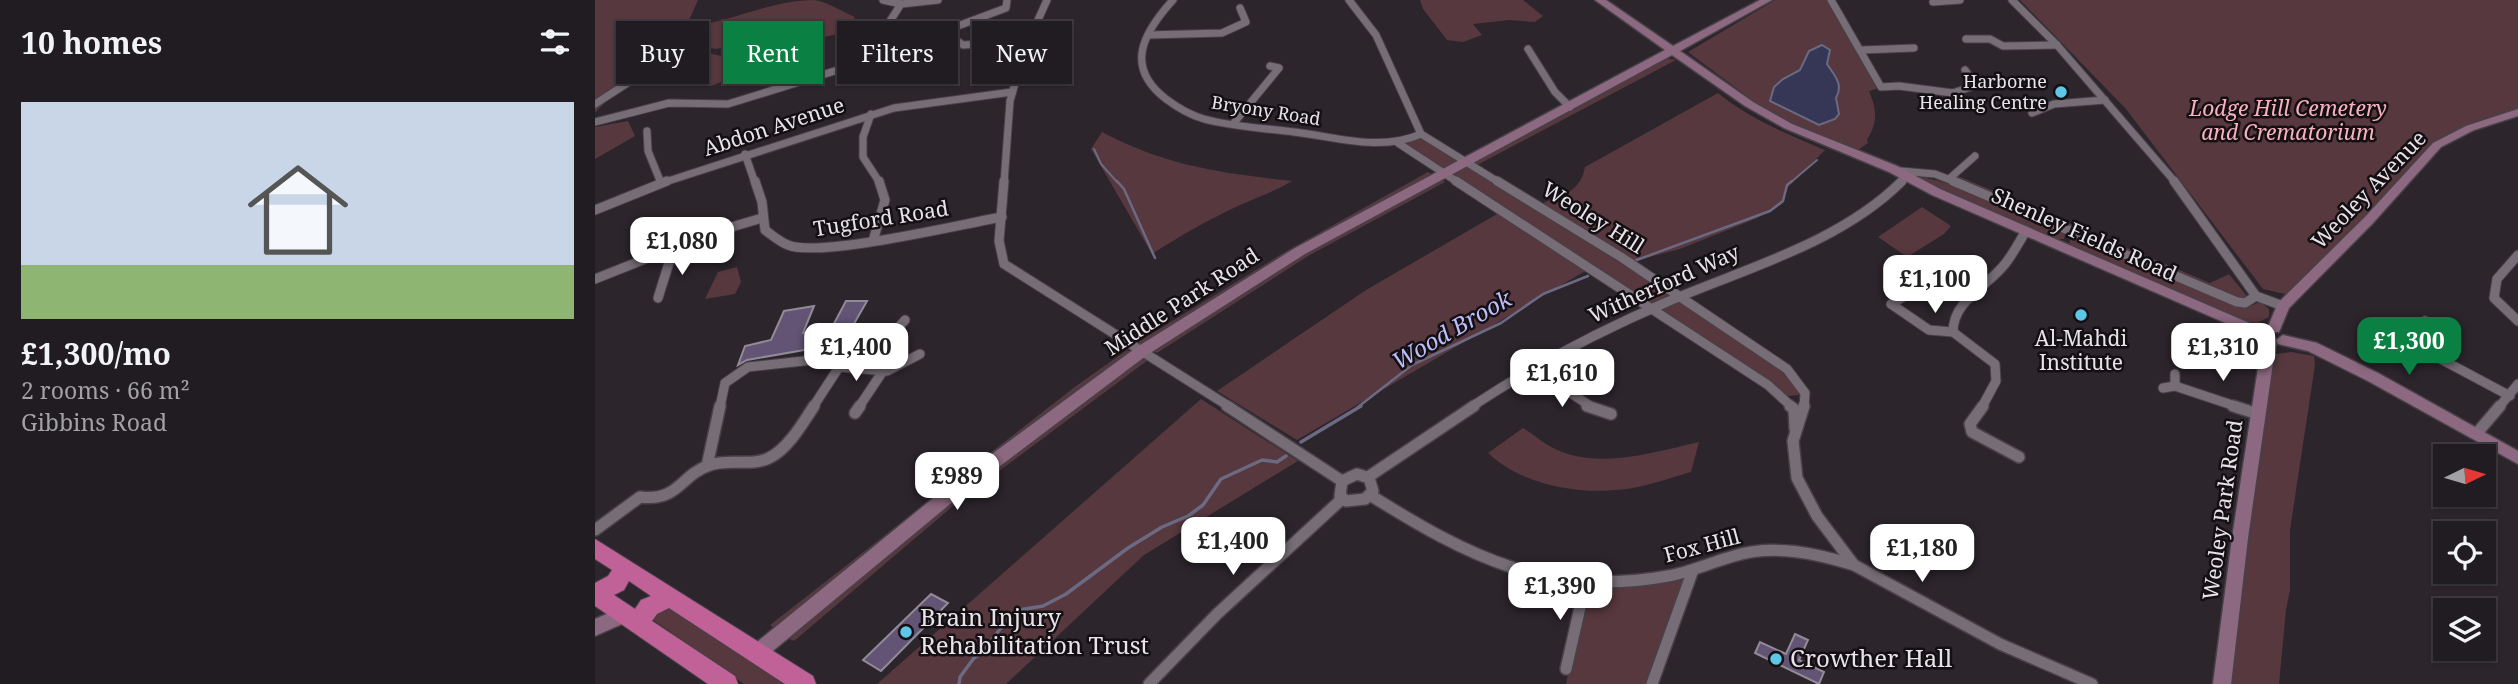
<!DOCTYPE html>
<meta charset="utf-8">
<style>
body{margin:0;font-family:"Noto Serif",serif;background:#29252a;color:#f1f3f6;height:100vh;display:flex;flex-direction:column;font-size:26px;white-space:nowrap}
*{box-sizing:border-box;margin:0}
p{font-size:23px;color:#a2a1a5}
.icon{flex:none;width:38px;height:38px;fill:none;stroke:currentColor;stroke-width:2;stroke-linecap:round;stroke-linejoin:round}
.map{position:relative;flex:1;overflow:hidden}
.details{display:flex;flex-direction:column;background:#211c21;width:595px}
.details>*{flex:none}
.banner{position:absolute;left:21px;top:21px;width:665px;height:63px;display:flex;gap:14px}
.needle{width:46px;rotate:85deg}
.buttons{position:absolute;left:1838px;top:444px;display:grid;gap:14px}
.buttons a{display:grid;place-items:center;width:63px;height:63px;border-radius:0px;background:#211c21;box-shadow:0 2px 5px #0004,0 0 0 2px #3e3a3f;font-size:35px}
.price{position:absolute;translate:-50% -60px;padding:0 16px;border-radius:14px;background:#fff;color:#222;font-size:23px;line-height:46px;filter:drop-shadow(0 2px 4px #0008)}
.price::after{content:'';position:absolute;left:50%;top:42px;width:21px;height:16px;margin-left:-10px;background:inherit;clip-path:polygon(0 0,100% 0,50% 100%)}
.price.current{background:#0b8043;color:#fff}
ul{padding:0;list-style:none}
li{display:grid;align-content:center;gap:14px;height:371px;padding:0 21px}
li span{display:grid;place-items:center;height:217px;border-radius:0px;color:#555}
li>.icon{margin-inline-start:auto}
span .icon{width:126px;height:126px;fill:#fffc;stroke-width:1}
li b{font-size:30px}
h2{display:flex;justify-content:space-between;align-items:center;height:84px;padding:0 21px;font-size:30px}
.chip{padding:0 24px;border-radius:0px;background:#211c21;box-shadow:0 2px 5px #0004,0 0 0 2px #3e3a3f;font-size:24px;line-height:63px}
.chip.current{background:#0b8043;color:#fff}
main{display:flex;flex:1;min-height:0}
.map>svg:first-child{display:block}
.green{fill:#56383e}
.water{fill:#363657;stroke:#6b6a82;stroke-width:2}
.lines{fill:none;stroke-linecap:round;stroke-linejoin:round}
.stream-far2{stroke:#6b6a82;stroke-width:2}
.stream-far1{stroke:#6b6a82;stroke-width:2.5}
.stream{stroke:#6b6a82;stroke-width:3.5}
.building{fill:#635476;stroke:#908b96;stroke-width:2}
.street-far2-casing{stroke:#484148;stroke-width:9}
.street-far1-casing{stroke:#484148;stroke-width:11}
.street-casing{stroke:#484148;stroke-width:14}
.secondary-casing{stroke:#484148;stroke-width:3}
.highway-casing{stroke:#484148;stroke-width:2}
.street-far2{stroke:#766d76;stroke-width:7}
.street-far1{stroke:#766d76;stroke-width:9}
.street{stroke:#766d76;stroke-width:11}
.secondary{fill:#8c6980;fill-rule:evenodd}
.highway{fill:#c06198;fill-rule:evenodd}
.poi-dot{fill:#5cc7e7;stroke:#130f13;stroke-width:2.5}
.labels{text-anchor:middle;stroke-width:5;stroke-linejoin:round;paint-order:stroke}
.far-poi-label{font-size:18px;fill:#e8e3e8;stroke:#130f13;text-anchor:end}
.far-street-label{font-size:18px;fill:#e8e3e8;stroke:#130f13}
.park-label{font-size:21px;font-style:italic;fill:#fab1be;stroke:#130f13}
.street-label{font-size:21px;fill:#e8e3e8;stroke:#130f13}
.poi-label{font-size:21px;fill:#e8e3e8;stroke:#130f13}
.water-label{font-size:23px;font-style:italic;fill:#bcbefc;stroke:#130f13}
.near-poi-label{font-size:24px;fill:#e8e3e8;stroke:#130f13;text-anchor:start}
</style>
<main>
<section class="details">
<h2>10 homes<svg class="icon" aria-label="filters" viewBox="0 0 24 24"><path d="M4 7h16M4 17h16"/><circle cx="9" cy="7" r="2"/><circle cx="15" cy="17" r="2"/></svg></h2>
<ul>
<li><span style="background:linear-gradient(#c9d6e8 75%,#8fb573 0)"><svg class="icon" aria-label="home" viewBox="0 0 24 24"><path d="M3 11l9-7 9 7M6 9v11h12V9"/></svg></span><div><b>£1,300/mo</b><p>2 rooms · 66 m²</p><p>Gibbins Road</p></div></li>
</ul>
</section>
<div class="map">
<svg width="1923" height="684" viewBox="0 0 1923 684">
<rect width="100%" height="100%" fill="#2c252c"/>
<g class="green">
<path d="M0 0H103L91 27C134 23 175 0 219 0 233 2 248 12 260 17L251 32 208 42 187 30 163 35 122 49 101 46 72 50 67 46 49 61C77 49 112 49 141 61L136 78 116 86V72C86 50 20 88 0 113Z"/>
<path d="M825 0H928L948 16 940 22 914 20 878 24 887 35 868 42 852 40 828 9Z"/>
<path d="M1180 0H1232L1281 78V89L1274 91C1282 110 1283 122 1272 140L1273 143 1263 150 1198 124 1161 103 1093 52Z"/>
<path d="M1425 0H1923V108L1870 126 1838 145 1694 295 1668 289 1531 109Z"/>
<path d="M1071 58 1081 60 882 165 875 162Z"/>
<path d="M1123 93C1155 119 1192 134 1230 150L1193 187 1187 204 1160 219 1085 249 1039 261 946 204C968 194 985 193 990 167Z"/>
<path d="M33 121 40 136 0 159V127Z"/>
<path d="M507 132C571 166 626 173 697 181 679 192 662 197 643 206 613 220 585 236 557 254L496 149Z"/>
<path d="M826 137 862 160 848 168 810 144Z"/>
<path d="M871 165 1079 297 1059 306 857 174Z"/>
<path d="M833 172 838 175 549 347 543 342 690 252Z"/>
<path d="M1363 176 1615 283 1634 274 1651 295 1650 299 1643 300 1364 181Z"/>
<path d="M1323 177C1344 176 1454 220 1470 235L1469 239H1461L1368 200Z"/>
<path d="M844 178 850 182 713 256 562 353 557 350 704 254Z"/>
<path d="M1327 207 1356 226 1349 234 1312 257 1283 237Z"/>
<path d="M902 214 992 270 702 440 622 391 771 290Z"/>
<path d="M1484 239 1644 306 1653 307 1665 302 1674 309V317L1662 323 1647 321 1474 246 1475 240Z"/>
<path d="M142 267 146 282 140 294 110 299 123 272Z"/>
<path d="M1083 300 1189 368 1206 392 1205 395 1193 396 1062 310Z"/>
<path d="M532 350 541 354 182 631 175 625 481 386Z"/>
<path d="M1696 352 1719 356 1720 365 1695 530V590L1691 610 1684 684H1632L1674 355Z"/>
<path d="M545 355 553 360 364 501 199 641 187 635Z"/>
<path d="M606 399 703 461 549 555 411 684H282Z"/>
<path d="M928 428C938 434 949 444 960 449 1005 470 1059 452 1104 442L1096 472C1078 477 1061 483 1043 487 994 497 930 488 893 453Z"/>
<path d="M1091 577 1056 684H971L991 588 1054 585Z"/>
<path d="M71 605 194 684H149L54 617Z"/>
</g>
<path class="water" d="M1227 45 1235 50 1232 64C1239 75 1249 84 1241 98L1244 114 1240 119 1224 125 1175 101 1179 87 1188 79 1205 70 1214 51Z"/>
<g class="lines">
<g class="stream-far2">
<path d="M499 149 506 164 523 183"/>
<path d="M1195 183 1222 160"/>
</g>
<g class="stream-far1">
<path d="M522 181 529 189 560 258"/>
<path d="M1039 261 1175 211 1188 201 1192 185 1197 181"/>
<path d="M763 407 817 365 906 323 948 294 993 276"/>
</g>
<g class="stream">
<path d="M706 442 766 406"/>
<path d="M364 684 365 677 379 658 388 652 414 617 424 610 448 606 471 594 533 548 567 527 593 516 608 505 626 479 667 460 682 462 691 456"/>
</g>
</g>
<g class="building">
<path d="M251 301H272L256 329 278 330 267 347 215 349 152 360 143 365 150 346 176 340 189 311 219 306 208 333 235 331Z"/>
<path d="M336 594 353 603 286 671 268 660Z"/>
<path d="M1200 634 1213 640 1204 660 1229 672 1224 684 1160 653 1165 642 1191 654Z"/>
</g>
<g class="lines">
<defs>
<g id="street-far2">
<path d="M288 0 306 4"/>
<path d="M412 0 411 8 360 27 358 32 361 40 368 45 401 43 430 49"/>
<path d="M578 0C548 33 529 67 571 99 583 108 595 115 609 119 638 127 669 128 699 132 742 137 785 152 826 134"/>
<path d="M754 0 781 35 826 134 905 183"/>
<path d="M1236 0 1286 87 1304 86 1358 93 1381 85 1370 70"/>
<path d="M1417 0 1462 45 1581 183"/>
<path d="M1338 2 1365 0"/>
<path d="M553 35 627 33 651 22 645 8"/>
<path d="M1371 39H1395L1408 46 1462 45"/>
<path d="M933 49 960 92 975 107"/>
<path d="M1266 50 1319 48"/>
<path d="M1358 93 1368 107"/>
<path d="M0 104 104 37"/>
<path d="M1437 113 1459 104 1510 100"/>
<path d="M276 114 268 137V157L285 183"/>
<path d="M0 122 74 103 133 104 259 65 270 60 306 4 343 0"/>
<path d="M638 124 684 68 675 66"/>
<path d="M52 131 53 151 66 183"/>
<path d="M803 143 864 183"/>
<path d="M150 154 160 183"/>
<path d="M1306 171 1340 174 1363 183"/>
<path d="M1354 179 1380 156"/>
<path d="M67 183 299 108 417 92"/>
<path d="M409 183 415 101 430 49 452 0"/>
<path d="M1305 183 1312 176"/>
</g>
<g id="street-far1">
<path d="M160 181 167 202 170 230C177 235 185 242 193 245 225 258 366 224 407 217"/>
<path d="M409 181 404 241 409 264 635 407"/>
<path d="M861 181 1173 385 1197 407"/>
<path d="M902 181 1026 257 1192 369 1210 393 1209 407"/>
<path d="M1358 181 1642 302 1650 303 1661 296"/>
<path d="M1579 181 1661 296 1688 306"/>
<path d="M0 210 72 181"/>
<path d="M278 241 290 200 284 181"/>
<path d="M1923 255 1902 279 1899 298 1923 321"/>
<path d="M0 279 113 234 167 218"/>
<path d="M1310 296 1296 304 1334 330 1358 332"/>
<path d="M63 298 79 247"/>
<path d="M1795 332 1915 396"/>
<path d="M1812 341 1830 321 1847 331"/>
<path d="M244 367 292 371 325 354"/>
<path d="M262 368 288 352 297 335 310 320"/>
<path d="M937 368 997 407"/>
<path d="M1580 386 1643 407"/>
<path d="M1568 388 1580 386V374"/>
<path d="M125 407 130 383 153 367 236 358 246 364 218 407"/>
<path d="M264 407 288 371"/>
<path d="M876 407C938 366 1004 331 1072 302 1151 268 1245 243 1307 181"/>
<path d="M1387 407 1401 381 1400 364 1358 332C1358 300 1392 287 1410 264 1418 254 1424 242 1431 231"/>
<path d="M1904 407 1923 384"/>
</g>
<g id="street">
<path d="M632 406 747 481"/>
<path d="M992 406 1016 414"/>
<path d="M1195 406 1199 409 1200 429"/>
<path d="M1209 406 1198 441 1202 478 1222 516 1259 565 1405 644 1497 684"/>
<path d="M1388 406 1375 424 1377 432 1424 457"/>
<path d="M1638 406 1663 414"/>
<path d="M260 413 265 406"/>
<path d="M1882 433 1905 406"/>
<path d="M112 466 125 406"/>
<path d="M762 474 774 478 778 491 770 499 751 501 745 496 747 481Z"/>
<path d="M773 477 879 406"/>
<path d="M775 495C874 557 953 598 1073 576 1096 572 1117 562 1139 556 1179 544 1220 553 1259 565"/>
<path d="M0 530 45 497C84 502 85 475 115 465 134 458 156 467 174 458 193 449 208 423 219 406"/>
<path d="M971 669 991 581"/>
<path d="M554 684 622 614 748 498"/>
<path d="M1057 684 1098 570"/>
</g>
<g id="secondary">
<path d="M1000 0H1011L1078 46 1165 0H1177L1085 51 1158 102 1197 124 1302 166 1345 189 1668 329 1670 332 1668 335H1658L1337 195 1294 172 1189 128 1150 106 1077 55 710 254 552 355 360 500 168 659 162 661 156 659 153 653 156 647 348 490 542 347 700 248 1070 50Z"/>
<path d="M1923 109V116L1879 130 1846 147 1778 223 1694 308 1684 332H1674L1672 329 1683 303 1770 217 1838 143 1871 126Z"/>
<path d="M1688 335 1722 343 1783 373 1923 451V464L1773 381 1713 351 1683 344 1681 340Z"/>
<path d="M1674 337 1681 342 1653 538 1636 684H1618L1637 538 1667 342Z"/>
<path d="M30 606 36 608 39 614 36 620 0 636V619Z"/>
</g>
<path id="highway" d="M0 539 218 676 221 684H190L74 608 62 614 57 621 140 676 143 684H113L0 606V583L13 576 17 570 0 559ZM34 581 56 596 46 600 40 609 19 595 29 590Z"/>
</defs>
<use href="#street-far2" class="street-far2-casing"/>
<use href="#street-far1" class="street-far1-casing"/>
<use href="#street" class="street-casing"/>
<use href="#secondary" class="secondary-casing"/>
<use href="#highway" class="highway-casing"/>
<use href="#street-far2" class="street-far2"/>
<use href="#street-far1" class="street-far1"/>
<use href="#street" class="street"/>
<use href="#secondary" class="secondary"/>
<use href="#highway" class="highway"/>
</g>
<g class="poi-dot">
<circle cx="1466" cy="92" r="7"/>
<circle cx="1486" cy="315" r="7"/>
<circle cx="311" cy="632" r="7"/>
<circle cx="1181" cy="659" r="7"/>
</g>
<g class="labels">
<g class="far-poi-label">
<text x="1452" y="88">Harborne<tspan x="1452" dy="21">Healing Centre</tspan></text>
</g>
<g class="far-street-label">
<text transform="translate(671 111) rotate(9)" y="6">Bryony Road</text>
</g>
<g class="park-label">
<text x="1693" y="116">Lodge Hill Cemetery<tspan x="1693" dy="24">and Crematorium</tspan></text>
</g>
<g class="street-label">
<text transform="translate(179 127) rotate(-18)" y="7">Abdon Avenue</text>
<text transform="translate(1774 190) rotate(-46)" y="7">Weoley Avenue</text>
<text transform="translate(998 218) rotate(32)" y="7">Weoley Hill</text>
<text transform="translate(286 219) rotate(-9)" y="7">Tugford Road</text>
<text transform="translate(1489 235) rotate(24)" y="7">Shenley Fields Road</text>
<text transform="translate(1069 284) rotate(-24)" y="7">Witherford Way</text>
<text transform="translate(587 302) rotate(-33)" y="7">Middle Park Road</text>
<text transform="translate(1628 510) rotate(-82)" y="7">Weoley Park Road</text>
<text transform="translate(1107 546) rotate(-15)" y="7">Fox Hill</text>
</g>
<g class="poi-label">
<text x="1486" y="346">Al-Mahdi<tspan x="1486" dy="24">Institute</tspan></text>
</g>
<g class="water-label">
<text transform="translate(857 330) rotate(-30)" y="8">Wood Brook</text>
</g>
<g class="near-poi-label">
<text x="325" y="626">Brain Injury<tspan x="325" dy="28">Rehabilitation Trust</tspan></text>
<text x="1195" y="667">Crowther Hall</text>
</g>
</g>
</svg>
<div class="buttons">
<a><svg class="needle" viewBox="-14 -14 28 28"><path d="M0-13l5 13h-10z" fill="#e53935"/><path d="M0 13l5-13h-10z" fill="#a2a1a5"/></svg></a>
<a><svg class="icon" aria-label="locate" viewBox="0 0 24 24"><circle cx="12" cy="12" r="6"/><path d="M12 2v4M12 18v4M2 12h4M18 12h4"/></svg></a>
<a><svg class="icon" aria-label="layers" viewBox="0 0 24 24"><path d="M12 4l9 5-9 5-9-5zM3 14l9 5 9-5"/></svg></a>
</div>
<b class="price" style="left:87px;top:277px">£1,080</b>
<b class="price" style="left:1340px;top:315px">£1,100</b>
<b class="price current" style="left:1814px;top:377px">£1,300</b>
<b class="price" style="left:261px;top:383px">£1,400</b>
<b class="price" style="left:1628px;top:383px">£1,310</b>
<b class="price" style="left:967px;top:409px">£1,610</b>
<b class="price" style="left:362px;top:512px">£989</b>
<b class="price" style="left:638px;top:577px">£1,400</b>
<b class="price" style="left:1327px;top:584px">£1,180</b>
<b class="price" style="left:965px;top:622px">£1,390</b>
<div class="banner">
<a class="chip">Buy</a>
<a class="chip current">Rent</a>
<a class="chip">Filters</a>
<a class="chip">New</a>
</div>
</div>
</main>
